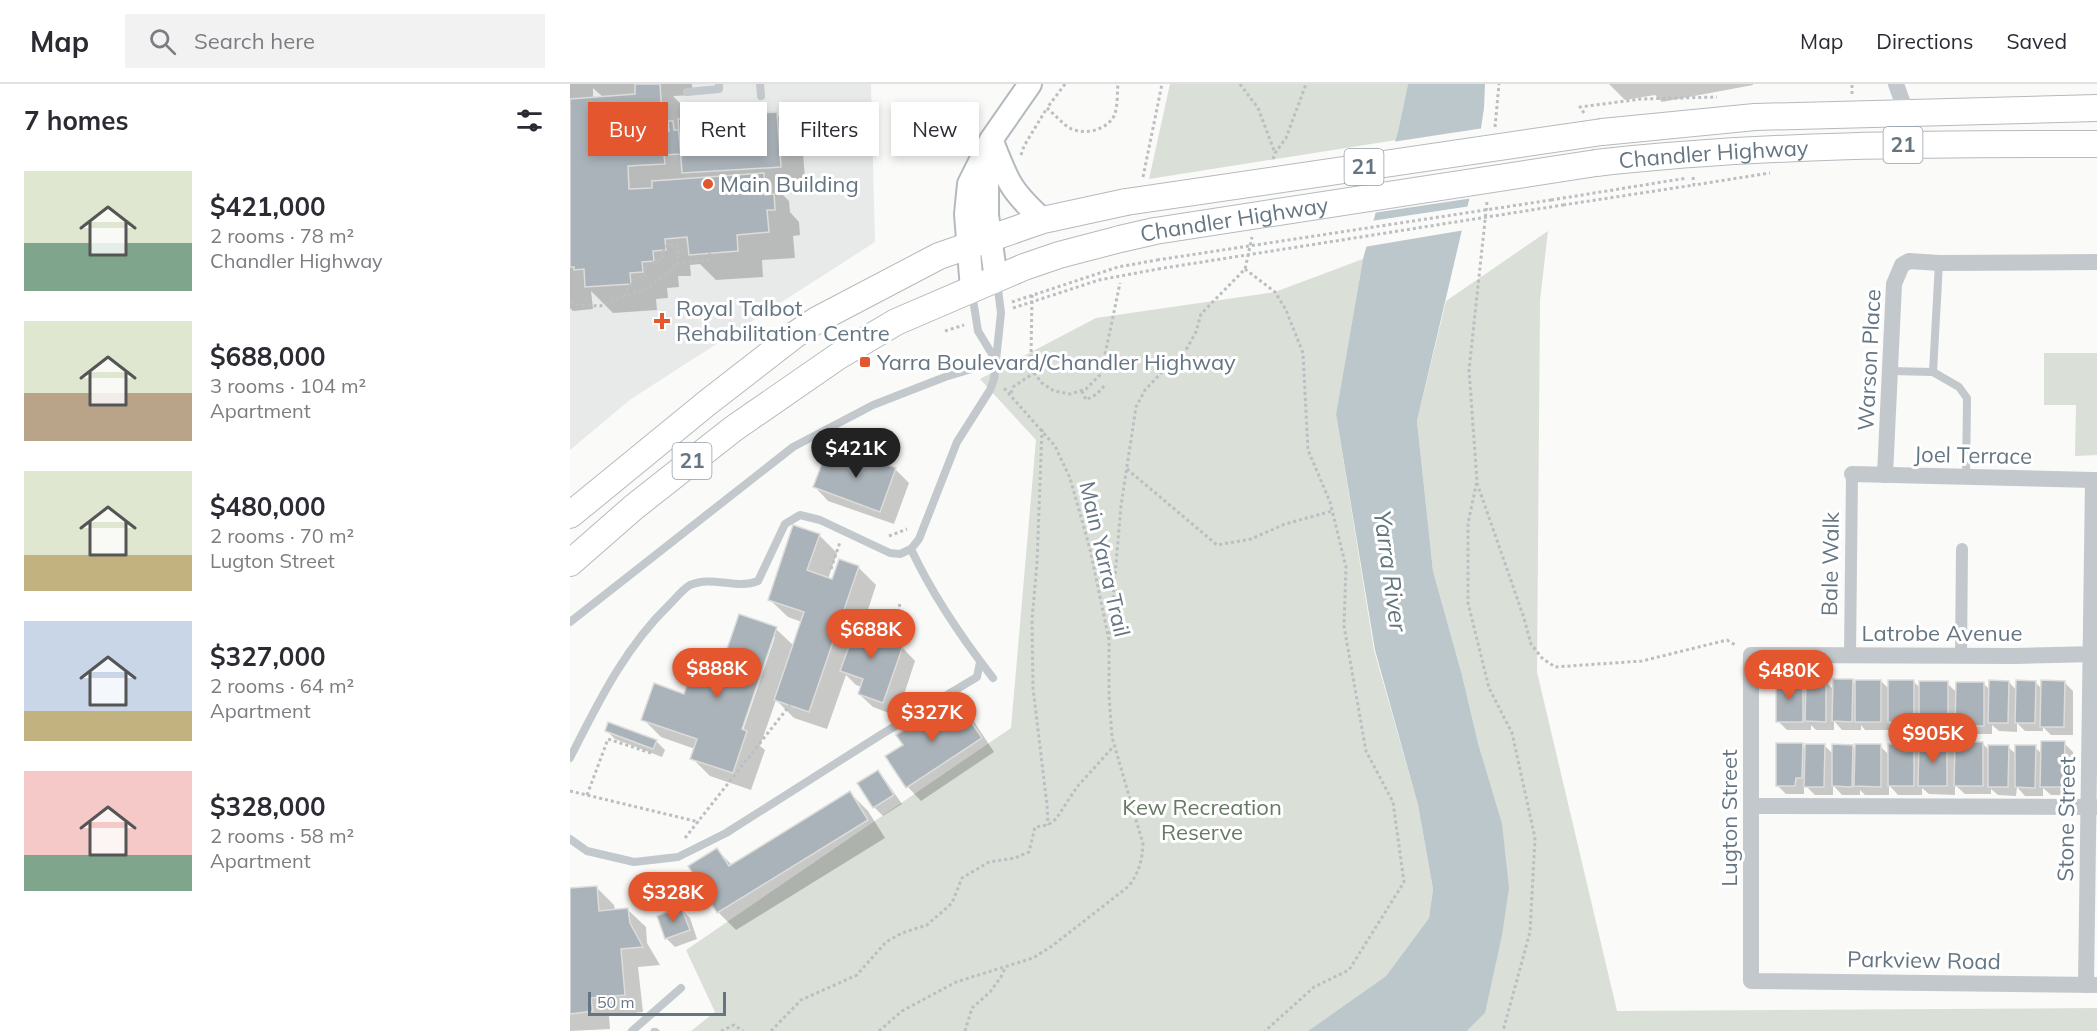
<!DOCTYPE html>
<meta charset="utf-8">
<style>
body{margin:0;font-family:Mulish,sans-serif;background:#f2f2f3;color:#2b2b33;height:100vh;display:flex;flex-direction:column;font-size:22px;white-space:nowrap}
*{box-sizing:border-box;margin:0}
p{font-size:20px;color:#7c7c81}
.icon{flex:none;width:33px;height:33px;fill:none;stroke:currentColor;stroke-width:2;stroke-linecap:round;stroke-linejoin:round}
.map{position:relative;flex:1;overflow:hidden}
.details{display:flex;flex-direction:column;background:#fff;width:570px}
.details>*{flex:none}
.banner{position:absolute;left:18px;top:18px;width:570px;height:54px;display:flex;gap:12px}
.scale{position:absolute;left:18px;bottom:15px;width:138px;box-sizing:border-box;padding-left:6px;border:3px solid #657683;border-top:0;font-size:16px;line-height:21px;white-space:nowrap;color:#657683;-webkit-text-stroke:4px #fff;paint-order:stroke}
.price{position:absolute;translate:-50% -51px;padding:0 14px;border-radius:21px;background:#e4572e;color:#fff;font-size:20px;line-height:39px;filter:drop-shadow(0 2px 3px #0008)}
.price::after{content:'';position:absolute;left:50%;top:36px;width:18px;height:14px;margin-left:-9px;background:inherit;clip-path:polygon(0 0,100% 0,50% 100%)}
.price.on{background:#222;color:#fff}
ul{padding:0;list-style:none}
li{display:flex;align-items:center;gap:18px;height:150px;padding:0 24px}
li span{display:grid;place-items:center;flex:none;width:168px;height:120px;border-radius:0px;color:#555}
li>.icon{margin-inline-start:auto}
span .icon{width:72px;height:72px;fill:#fffc;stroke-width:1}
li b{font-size:26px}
h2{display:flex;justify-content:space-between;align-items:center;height:72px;padding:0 24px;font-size:26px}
.chip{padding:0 21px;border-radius:0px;background:#fff;box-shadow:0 3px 9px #0003;font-size:21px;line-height:54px}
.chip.on{background:#e4572e;color:#fff}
header{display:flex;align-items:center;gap:36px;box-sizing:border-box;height:84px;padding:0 30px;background:#fff;border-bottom:2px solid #e1e1e2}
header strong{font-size:28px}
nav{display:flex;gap:33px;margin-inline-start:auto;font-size:21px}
.search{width:420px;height:54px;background:#f2f2f3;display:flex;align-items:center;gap:15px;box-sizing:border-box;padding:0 21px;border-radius:0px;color:#7c7c81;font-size:22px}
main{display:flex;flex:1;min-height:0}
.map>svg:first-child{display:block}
.built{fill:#e8e9e9}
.green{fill:#dadfd7}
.water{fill:#bbc7cb}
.pier{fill:#fafaf8}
.shadow{fill:#0003;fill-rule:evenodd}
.building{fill:#aab3b9;stroke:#dcdcda;stroke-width:1.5}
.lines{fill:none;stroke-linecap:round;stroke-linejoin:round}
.secondary-casing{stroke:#b3babf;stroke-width:26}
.primary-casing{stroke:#b5babe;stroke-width:28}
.path{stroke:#bbbfc2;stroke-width:3;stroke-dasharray:3 3;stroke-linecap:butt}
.service{stroke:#c3c8cc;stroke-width:8}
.pedestrian{stroke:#c3c8cc;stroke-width:12}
.minor{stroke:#c3c8cc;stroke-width:16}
.secondary{stroke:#fff;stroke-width:22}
.primary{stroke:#fff;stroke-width:26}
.primary-bridge-casing{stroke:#b5babe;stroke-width:28;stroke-linecap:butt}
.path-bridge{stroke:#bbbfc2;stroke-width:3;stroke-dasharray:3 3;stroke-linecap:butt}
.primary-bridge{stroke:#fff;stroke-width:26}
.poi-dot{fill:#e4572e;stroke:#fff;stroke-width:2}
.labels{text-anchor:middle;stroke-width:6;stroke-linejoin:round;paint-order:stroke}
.shield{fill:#fff;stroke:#939fa8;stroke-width:1.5}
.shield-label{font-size:21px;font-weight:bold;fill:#657683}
.street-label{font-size:22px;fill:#657683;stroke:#fff}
.poi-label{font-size:22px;fill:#657683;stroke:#fff;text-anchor:start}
.park-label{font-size:22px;fill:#687a64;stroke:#fff}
.water-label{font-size:24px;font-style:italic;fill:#60757c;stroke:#fff}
</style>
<header>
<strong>Map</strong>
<div class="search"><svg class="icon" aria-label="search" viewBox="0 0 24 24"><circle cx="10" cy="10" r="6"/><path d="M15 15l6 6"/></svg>Search here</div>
<nav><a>Map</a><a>Directions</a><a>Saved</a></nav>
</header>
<main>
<section class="details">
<h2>7 homes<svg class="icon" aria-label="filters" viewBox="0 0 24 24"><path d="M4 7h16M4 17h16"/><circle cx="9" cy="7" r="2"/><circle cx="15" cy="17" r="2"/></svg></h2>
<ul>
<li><span style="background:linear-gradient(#dfe7d0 60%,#7fa58c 0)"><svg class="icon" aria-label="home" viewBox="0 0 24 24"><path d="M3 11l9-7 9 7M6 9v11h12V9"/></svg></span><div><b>$421,000</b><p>2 rooms · 78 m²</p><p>Chandler Highway</p></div></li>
<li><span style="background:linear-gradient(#dfe7d0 60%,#b9a48a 0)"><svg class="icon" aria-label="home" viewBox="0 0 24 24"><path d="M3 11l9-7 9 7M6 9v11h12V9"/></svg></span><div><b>$688,000</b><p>3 rooms · 104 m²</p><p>Apartment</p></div></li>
<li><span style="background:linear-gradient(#dfe7d0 70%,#c2b280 0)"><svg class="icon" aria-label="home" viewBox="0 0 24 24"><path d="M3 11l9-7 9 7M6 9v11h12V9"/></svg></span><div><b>$480,000</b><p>2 rooms · 70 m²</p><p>Lugton Street</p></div></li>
<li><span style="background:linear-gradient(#c9d6e8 75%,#c2b280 0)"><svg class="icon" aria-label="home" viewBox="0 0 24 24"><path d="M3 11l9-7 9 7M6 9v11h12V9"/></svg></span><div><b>$327,000</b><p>2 rooms · 64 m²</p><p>Apartment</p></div></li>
<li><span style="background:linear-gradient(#f6c9c9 70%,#7fa58c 0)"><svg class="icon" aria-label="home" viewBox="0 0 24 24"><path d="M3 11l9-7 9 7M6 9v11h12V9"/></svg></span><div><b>$328,000</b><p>2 rooms · 58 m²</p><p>Apartment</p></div></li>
</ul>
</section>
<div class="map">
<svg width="1527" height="947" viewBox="0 0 1527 947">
<rect width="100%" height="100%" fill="#fafaf8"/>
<path class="built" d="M0 0H301L305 158 61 315 0 366Z"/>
<g class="green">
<path d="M600 0H838L826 56 579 95Z"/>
<path d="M978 147 970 216 967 588 1047 927 1527 924V947H897L915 929 909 663 892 591 863 487 847 337 876 217Z"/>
<path d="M793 175 766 330 804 566 848 721 863 805 859 834 816 892 738 947H121L145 928 116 866 441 644 466 356 410 295 526 234 705 208Z"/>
<path d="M1474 269H1527V371L1505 372 1506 321H1474Z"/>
</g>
<path class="water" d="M838 0H915L914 24 903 99 847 337 863 487 892 591 909 663 932 740 939 804 932 851 915 929 897 947H738L816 892 859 834 863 805 848 721 805 566 766 330 793 175 828 47Z"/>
<g class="pier">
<path d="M914 44 903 114 803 129 822 58Z"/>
<path d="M901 122 895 146 794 163 801 137Z"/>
</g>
<g class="shadow">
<path d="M0 0H122L123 11 103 12 115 24 116 36 206 30 232 56 236 108 212 110 219 117 220 128 229 138 230 151 223 152 225 174 192 176 193 193 146 196 130 180 120 181 121 192H108L109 203 97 204 98 214 86 215 87 226 43 229 21 207 23 225 3 227 0 224ZM23 4 34 14 26 15 23 12Z"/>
<path d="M1039 0H1183V1L1092 18 1085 11 1055 16Z"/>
<path d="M325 385 339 399 324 440 258 417 245 403Z"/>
<path d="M249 451 267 469 258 495 263 497 288 483 306 501 295 535 309 540 323 554 321 560 332 563 345 577 327 632 303 623 289 610 292 603 286 601 276 591 257 645 224 634 206 616 190 662 195 666 181 706 140 692 122 674 125 665 91 653 73 635 115 612 146 602 206 545 224 562 232 538 218 533 199 515ZM202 553H205L171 652 168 651Z"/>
<path d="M1226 597 1237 608 1255 597 1264 606 1282 597 1287 601 1311 597 1320 606 1344 598 1351 605 1377 599 1387 609 1414 600 1420 606 1439 598 1447 607 1465 598 1472 605 1494 598 1503 607V651H1481L1473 643V647H1455L1447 639V648L1429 647 1422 641V650H1396L1386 640V649H1359L1352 642V647H1328L1320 638 1319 646H1295L1291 641V646H1272L1264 637V646H1246L1241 641V646H1217L1208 637Z"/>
<path d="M385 617 399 630 424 668 351 717 338 703 317 673 335 661Z"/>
<path d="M36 646 86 657 95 666 92 673 45 655Z"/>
<path d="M1494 659 1503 668V711H1481L1473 704V712H1455L1447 703 1446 712 1428 711 1421 705V710H1395L1385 701V711L1359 710 1352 704V711H1328L1319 701V711H1295L1290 706V711H1272L1263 701V711H1245L1236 702H1234V710H1216L1207 701 1232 661 1236 665 1255 662 1264 671 1282 662 1286 666 1310 662 1319 671 1343 662 1350 668 1377 660 1386 669 1413 660 1420 667 1438 663 1447 671 1465 663 1472 670Z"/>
<path d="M307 688 316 697 332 720 313 732 304 723Z"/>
<path d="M280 709 298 727 315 754 166 846 148 828 147 766 163 782Z"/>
<path d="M26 803 44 821 45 826 57 825 76 843 77 859 90 881 68 883 73 928 39 932 40 945 0 947V806Z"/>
<path d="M111 825 120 834 127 855 105 863 96 854Z"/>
<path d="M82 944H87L90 947H80Z"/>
</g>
<g class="building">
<path d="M65 0H90L93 47H99L98 37H103L104 46H109L111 70 94 71 95 80 58 82 59 105 82 104V97L194 89 195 111 204 110 205 126H197L199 148 167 151 168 167 119 171 117 153 95 155 96 166 83 167 84 177 72 178 73 188 60 189 61 200 15 203 14 185 4 186V183H0V15L65 10Z"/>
<path d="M207 28 211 83 112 89 108 35Z"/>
<path d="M273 365 326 384 310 428 243 403 253 377 261 370 270 373Z"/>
<path d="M223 441 250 450 237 486 262 495 269 475 289 482 239 628 204 616 234 528 198 516Z"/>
<path d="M169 530 207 543 172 645 177 647 163 689 120 675 127 655 71 636 84 599 114 610 120 591 145 600Z"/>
<path d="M290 532 310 539 306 553 333 562 313 619 288 610 293 595 270 587Z"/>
<path d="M1206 595H1226V604H1233V638H1206Z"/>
<path d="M1236 595H1256V638L1235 637Z"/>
<path d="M1263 595H1283L1282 638 1262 637Z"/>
<rect x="1285" y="596" width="26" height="42"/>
<rect x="1318" y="596" width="26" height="42"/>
<path d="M1419 596 1439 597 1438 639H1418Z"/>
<path d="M1446 596 1466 597 1465 639H1445Z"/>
<path d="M1471 596 1495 597 1494 643H1470Z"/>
<rect x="1349" y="597" width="29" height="44"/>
<path d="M1386 598H1414V642H1385Z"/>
<path d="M386 615 412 654 336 704 315 672 333 661 326 651Z"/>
<path d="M38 638 87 656 83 665 35 647Z"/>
<path d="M1471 657H1495L1494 703H1470Z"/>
<path d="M1349 658 1377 659V702H1348Z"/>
<path d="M1385 658H1413V702H1384Z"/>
<path d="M1206 659H1233L1232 694H1226L1225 702H1206Z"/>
<path d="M1235 660H1255L1254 703H1234Z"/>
<path d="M1262 660 1283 661 1282 703 1262 702Z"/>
<path d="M1285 660H1311V703L1284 702Z"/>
<rect x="1318" y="660" width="26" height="42"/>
<path d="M1418 661H1439L1438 703H1418Z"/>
<path d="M1445 661H1466L1465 704 1445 703Z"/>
<path d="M308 686 324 711 303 724 287 699Z"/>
<path d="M280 707 298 736 147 829 118 782 147 764 159 782Z"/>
<path d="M27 802 29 827 58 824 60 839 73 863 51 865 55 911 21 914 23 927 0 930V804Z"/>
<path d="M111 823 120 846 95 855 87 832Z"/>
</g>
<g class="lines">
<defs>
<g id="secondary">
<path d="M423 60C438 99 442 108 473 136"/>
<path d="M417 67V131L426 195"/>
<path d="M402 205 396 130 399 100 421 56 460 0"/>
</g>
<g id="primary">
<path d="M1032 48 1185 33 1527 24"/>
<path id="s1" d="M1026 79C1192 60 1360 60 1527 60"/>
<path d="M0 431 137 319 226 250 247 236 369 172 473 136 556 118"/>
<path d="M0 479 64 423 163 345 267 273 326 238 454 183 489 171 550 155"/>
</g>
</defs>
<use href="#secondary" class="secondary-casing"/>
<use href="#primary" class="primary-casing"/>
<g class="path">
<path d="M495 0 477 24C484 30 491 38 498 43 512 52 536 47 544 32 548 23 547 10 548 0"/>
<path d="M670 0 688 24 705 69"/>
<path d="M1282 10V0"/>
<path d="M1014 29 1010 23 1071 15 1147 13"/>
<path d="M925 43 929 0"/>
<path d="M451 71 454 62 477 24"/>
<path d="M703 75 705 69 716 54 736 0"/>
<path d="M573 93 592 0"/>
<path d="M1123 93 1124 101 1200 89"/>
<path d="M981 116 1117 94"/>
<path d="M917 118 899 286 907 397 898 439V519L919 604 942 649 965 754 960 848 933 947"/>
<path d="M993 121 1124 101"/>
<path d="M675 185 705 208 716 226 733 269 738 366 760 418 776 483 774 542 796 667 823 718 834 798 779 886 744 903 695 947"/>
<path d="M462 211 461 272 464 289 472 299 484 307 500 310 516 305 531 290 550 199"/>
<path d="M54 212C60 202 63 194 75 192V182L93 175V168L98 160 107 161 108 178"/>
<path d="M0 218 11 221 30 222 79 203 103 185 107 179 138 176 140 168"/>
<path d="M442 218 548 183 587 176"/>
<path d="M443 224 529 196 588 185"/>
<path d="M375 247 394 241"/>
<path d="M512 307 516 316 527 310 535 301"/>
<path d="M441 309 443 303 464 289"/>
<path d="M472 345 467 479 462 536 463 604 477 721 478 741"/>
<path d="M557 385 647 461 681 455 715 440 762 427"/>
<path d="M907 399 953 531 961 560 972 574 985 583 1072 577 1157 556 1167 562"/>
<path d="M319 452 337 445"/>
<path d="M261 485 270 458"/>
<path d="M540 550 551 422 566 323 575 306 591 289 613 271 626 248 631 230 675 185 682 153"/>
<path d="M318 557 330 520"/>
<path d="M0 707 129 738"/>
<path d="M17 711 38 655 81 669"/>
<path d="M115 754 220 621"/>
<path d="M151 947 164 941 173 947"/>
<path d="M201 947 231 916 287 891 316 858 332 849 357 841 382 819 392 794 419 778 445 774 459 768 465 743 478 741 486 735 507 703 544 662"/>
<path d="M309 947 332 927 386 898 463 874 482 862 559 802C569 788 572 777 573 760L542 653 539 611V556L520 465 500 394 485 362 434 304"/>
<path d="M395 947 402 924 420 908 431 893 435 884"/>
</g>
<g class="service">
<path d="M190 0 191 12"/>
<path d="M117 8 149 5V0"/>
<path d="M402 209 408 247 425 275"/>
<path d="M1320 287 1363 288 1369 179"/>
<path d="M1363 288 1389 303 1397 314 1396 393"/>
<path d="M0 538 223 363 303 321 375 293 425 278"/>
<path d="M423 594C391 553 363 512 341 465L349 455 387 358 420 306 424 295 431 229 427 197"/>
<path d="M0 674C28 619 55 563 100 520 106 514 113 505 120 501 143 491 166 506 188 497L215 440 230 431 250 436 320 469 330 470 341 465"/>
<path d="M0 755 17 767 64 778 108 773 156 749 312 650 407 593 410 578"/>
<path d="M62 947 111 904"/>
</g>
<g class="pedestrian">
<path d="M1280 571 1282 390"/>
<path d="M1391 572 1392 465"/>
</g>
<g class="minor">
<path d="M1326 0 1336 28"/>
<path d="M1282 390 1523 396"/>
<path d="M1315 391 1324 200 1332 181 1339 177 1369 179 1527 178"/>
<path d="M1527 570 1445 572 1181 571V897L1527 901"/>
<path d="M1181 722 1527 723"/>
<path d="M1516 901 1523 396H1527"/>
</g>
<use href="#secondary" class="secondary"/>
<use href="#primary" class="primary"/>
<defs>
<g id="primary-bridge">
<path d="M556 118 1032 48"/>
<path id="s2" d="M550 155 585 147 1026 79"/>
</g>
</defs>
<use href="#primary-bridge" class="primary-bridge-casing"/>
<g class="path-bridge">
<path d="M587 176 981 116"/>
<path d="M588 185 993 121"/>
</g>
<use href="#primary-bridge" class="primary-bridge"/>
</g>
<g class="poi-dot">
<circle cx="138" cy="100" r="6"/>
<path d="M89 228h6v6h6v6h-6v6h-6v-6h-6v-6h6z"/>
<rect x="289" y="272" width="12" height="12" rx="3"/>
</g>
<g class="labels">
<g class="shield">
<rect x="1313.5" y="43" width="39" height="36" rx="4.5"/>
<rect x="774.5" y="65" width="39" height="36" rx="4.5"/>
<rect x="102.5" y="359" width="39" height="36" rx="4.5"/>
</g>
<g class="shield-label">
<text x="1333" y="68">21</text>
<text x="794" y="90">21</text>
<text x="122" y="384">21</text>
</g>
<g class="street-label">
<text dy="8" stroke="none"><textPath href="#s1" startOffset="118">Chandler Highway</textPath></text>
<text dy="8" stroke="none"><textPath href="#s2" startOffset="116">Chandler Highway</textPath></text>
<text transform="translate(1299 276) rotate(-87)" y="8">Warson Place</text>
<text transform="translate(1403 371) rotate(1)" y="8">Joel Terrace</text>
<text transform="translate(535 475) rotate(77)" y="8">Main Yarra Trail</text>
<text transform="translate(1260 480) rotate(-89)" y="8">Bale Walk</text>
<text x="1372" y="557">Latrobe Avenue</text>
<text transform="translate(1159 734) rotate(-90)" y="8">Lugton Street</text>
<text transform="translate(1496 735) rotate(-89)" y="8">Stone Street</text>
<text transform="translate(1354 876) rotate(1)" y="8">Parkview Road</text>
</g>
<g class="poi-label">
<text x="150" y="108">Main Building</text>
<text x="106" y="232">Royal Talbot<tspan x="106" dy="25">Rehabilitation Centre</tspan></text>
<text x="307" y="286">Yarra Boulevard/Chandler Highway</text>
</g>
<g class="park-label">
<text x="632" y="731">Kew Recreation<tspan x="632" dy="25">Reserve</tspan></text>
</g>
<g class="water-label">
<text transform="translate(820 487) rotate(82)" y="8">Yarra River</text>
</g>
</g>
</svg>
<div class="scale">50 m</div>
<b class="price on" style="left:286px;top:395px">$421K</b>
<b class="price" style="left:301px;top:576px">$688K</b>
<b class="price" style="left:147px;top:615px">$888K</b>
<b class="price" style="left:1219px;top:617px">$480K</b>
<b class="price" style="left:362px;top:659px">$327K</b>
<b class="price" style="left:1363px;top:680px">$905K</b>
<b class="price" style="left:103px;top:839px">$328K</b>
<div class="banner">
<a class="chip on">Buy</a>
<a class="chip">Rent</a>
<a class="chip">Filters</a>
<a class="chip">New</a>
</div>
</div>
</main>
